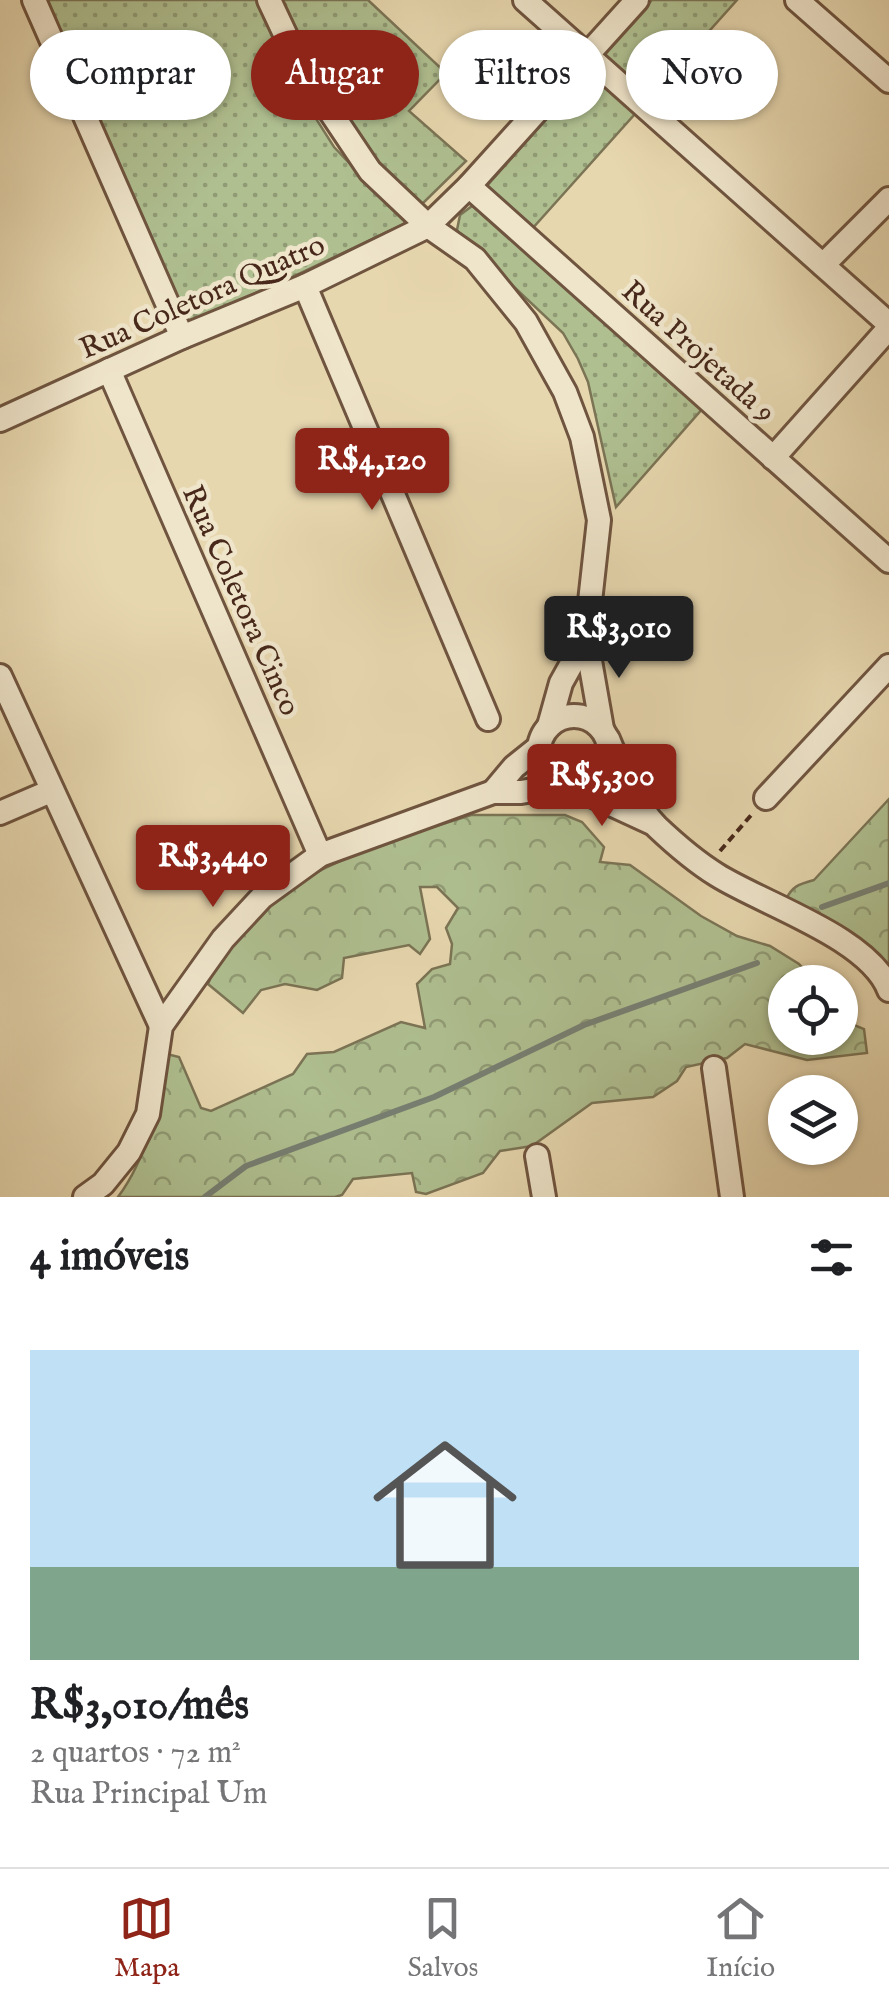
<!DOCTYPE html>
<html lang="pt">
<meta charset="utf-8">
<style>
body{margin:0;font-family:"IM FELL English",serif;background:#f2f2f2;color:#202124;height:100vh;display:flex;flex-direction:column;font-size:38px;white-space:nowrap}
*{box-sizing:border-box;margin:0}
p{font-size:32px;color:#757577}
.icon{flex:none;width:55px;height:55px;fill:none;stroke:currentColor;stroke-width:2;stroke-linecap:round;stroke-linejoin:round}
.map{position:relative;height:1197px;overflow:hidden}
.drawer{display:flex;flex-direction:column;background:#fff;flex:1}
.drawer>*{flex:none}
.hud{position:absolute;left:30px;top:30px;width:830px;height:90px;display:flex;gap:20px}
.fabs{position:absolute;left:768px;top:965px;display:grid;gap:20px}
.fabs a{display:grid;place-items:center;width:90px;height:90px;border-radius:50%;background:#fff;box-shadow:0 2px 8px #0004;font-size:50px}
.price{position:absolute;translate:-50% -85px;padding:0 22px;border-radius:10px;background:#8f2418;color:#fff;font-size:32px;line-height:65px;filter:drop-shadow(0 2px 5px #0008)}
.price::after{content:'';position:absolute;left:50%;top:60px;width:30px;height:22px;margin-left:-15px;background:inherit;clip-path:polygon(0 0,100% 0,50% 100%)}
.price.selected{background:#222;color:#fff}
ul{padding:0;list-style:none}
li{display:grid;align-content:center;gap:20px;height:530px;padding:0 30px}
li+li{border-top:2px solid #e0e0e0}
li span{display:grid;place-items:center;height:310px;border-radius:0px;color:#555}
li>.icon{margin-inline-start:auto}
span .icon{width:180px;height:180px;fill:#fffc;stroke-width:1}
li b{font-size:42px}
h2{display:flex;justify-content:space-between;align-items:center;height:120px;padding:0 30px;font-size:42px}
.chip{padding:0 35px;border-radius:45px;background:#fff;box-shadow:0 2px 8px #0004;font-size:35px;line-height:90px}
.chip.selected{background:#8f2418;color:#fff}
.dock{display:flex;justify-content:space-around;align-items:center;height:140px;border-top:2px solid #e0e0e0;background:#fff;font-size:28px;color:#757577}
.dock a{display:grid;justify-items:center;gap:5px}
.dock .selected{color:#8f2418}
.map>svg:first-child{display:block}
.grass{fill:url(#grass-dots);stroke:#7b7455;stroke-width:2.5}
.forest{fill:url(#forest-crowns);stroke:#7b7455;stroke-width:2.5}
.lines{fill:none;stroke-linecap:round;stroke-linejoin:round}
.stream{stroke:#777f72;stroke-width:6}
.minor-casing{stroke:#6f543f;stroke-width:28}
.path{stroke:#47281a;stroke-width:4;stroke-dasharray:8 5;stroke-linecap:butt}
.minor{stroke:#efe5cb;stroke-width:22}
.tree{fill:#9b876a}
.labels{text-anchor:middle;stroke-width:9;stroke-linejoin:round;paint-order:stroke}
.street-label{font-size:30px;fill:#47281a;stroke:#efe5cb}
</style>
<div class="map">
<svg width="889" height="1197" viewBox="0 0 889 1197">
<defs>
<pattern id="grass-dots" width="8" height="8" patternUnits="userSpaceOnUse" patternTransform="scale(2.5)"><rect width="8" height="8" fill="#afbf90"/><path d="M2 2h.1M6 6h.1" fill="none" stroke="#909b75" stroke-width="1.8" stroke-linecap="round"/></pattern>
<pattern id="forest-crowns" width="20" height="18" patternUnits="userSpaceOnUse" patternTransform="scale(2.5)"><rect width="20" height="18" fill="#afbf90"/><path d="M2 6a3 3 0 1 1 6 0M12 15a3 3 0 1 1 6 0" fill="none" stroke="#909b75"/></pattern>
</defs>
<rect width="100%" height="100%" fill="#e7d7af"/>
<filter id="stains"><feTurbulence type="fractalNoise" baseFrequency=".002" numOctaves="4"/><feColorMatrix values="0 0 0 0 .2 0 0 0 0 .09 0 0 0 0 .02 0 0 0 .5 -.17"/></filter>
<radialGradient id="worn" r=".72"><stop offset=".6" stop-color="#630" stop-opacity="0"/><stop offset="1" stop-color="#630" stop-opacity=".3"/></radialGradient>
<g class="grass">
<path d="M44 0H259L285 70 334 147 406 223 189 326Z"/>
<path d="M272 0H368L446 73 409 111 466 161 416 210 361 156Z"/>
<path d="M652 0H737L523 239 476 198Z"/>
<path d="M472 206 478 208 703 408 616 507 588 382 578 359 563 333 462 238 457 230 460 215Z"/>
</g>
<g class="forest">
<path d="M889 799V972L785 901C792 886 799 884 814 880Z"/>
<path d="M471 815H565L582 822 604 847 600 862 630 865 701 916 737 936 770 946 799 964 810 976 824 980 826 982H785V1038H840V1019L864 1029 867 1053 807 1060 745 1044 727 1058 686 1067 677 1081 653 1097 592 1103 532 1146 500 1151 483 1173 426 1194 416 1192 412 1173 353 1179 342 1195 335 1197H118C149 1155 158 1104 167 1054L179 1057 201 1108 211 1111 293 1074 307 1054 334 1052 401 1022 425 1028 417 984 432 969 450 964 452 944 446 928 458 908 437 887H420L430 939 420 954 409 945 344 958 342 978 317 990 285 984 261 990 243 1013 208 984C247 879 374 846 471 815Z"/>
</g>
<g class="lines">
<g class="stream">
<path d="M822 907 889 883"/>
<path d="M205 1197 246 1166 434 1097 584 1025 757 963"/>
</g>
<defs>
<g id="minor">
<path d="M34 0 182 337"/>
<path d="M269 0 301 68 370 171 428 226 475 259 526 322 565 392 582 437 599 520 586 638 602 729"/>
<path d="M525 0 889 324"/>
<path d="M797 0 889 81"/>
<path d="M469 186 889 561"/>
<path d="M823 265 889 199"/>
<path d="M305 286 488 719"/>
<path d="M109 370 320 855"/>
<path d="M0 420 182 337 305 286 428 226 469 186 637 0"/>
<path d="M773 458 889 328"/>
<path d="M0 676 161 1026"/>
<circle cx="574" cy="751" r="35"/>
<path d="M549 726 561 683 586 638"/>
<path d="M608 739C620 768 634 804 657 827 675 844 696 862 717 875 763 904 870 938 889 990"/>
<path d="M574 787 652 823"/>
<path d="M493 792 514 767 539 747"/>
<path d="M766 798 889 666"/>
<path d="M0 813 51 791"/>
<path d="M714 1068 732 1197"/>
<path d="M537 1156 544 1197"/>
<path d="M85 1197 103 1184 129 1152 148 1114 161 1026 223 939 262 897 320 855 493 792H521L563 785"/>
</g>
</defs>
<use href="#minor" class="minor-casing"/>
<path class="path" d="M720 851 753 813"/>
<use href="#minor" class="minor"/>
</g>
<circle class="tree" cx="566" cy="757" r="8"/>
<g class="labels">
<g class="street-label">
<text transform="translate(202 296) rotate(-24)" y="10">Rua Coletora Quatro</text>
<text transform="translate(699 351) rotate(42)" y="10">Rua Projetada 9</text>
<text transform="translate(242 600) rotate(66)" y="10">Rua Coletora Cinco</text>
</g>
</g>
<rect width="100%" height="100%" filter="url(#stains)"/>
<rect width="100%" height="100%" fill="url(#worn)"/>
</svg>
<div class="fabs">
<a><svg class="icon" aria-label="locate" viewBox="0 0 24 24"><circle cx="12" cy="12" r="6"/><path d="M12 2v4M12 18v4M2 12h4M18 12h4"/></svg></a>
<a><svg class="icon" aria-label="layers" viewBox="0 0 24 24"><path d="M12 4l9 5-9 5-9-5zM3 14l9 5 9-5"/></svg></a>
</div>
<b class="price" style="left:372px;top:513px">R$4,120</b>
<b class="price selected" style="left:619px;top:681px">R$3,010</b>
<b class="price" style="left:602px;top:829px">R$5,300</b>
<b class="price" style="left:213px;top:910px">R$3,440</b>
<div class="hud">
<a class="chip">Comprar</a>
<a class="chip selected">Alugar</a>
<a class="chip">Filtros</a>
<a class="chip">Novo</a>
</div>
</div>
<section class="drawer">
<h2>4 imóveis<svg class="icon" aria-label="filters" viewBox="0 0 24 24"><path d="M4 7h16M4 17h16"/><circle cx="9" cy="7" r="2"/><circle cx="15" cy="17" r="2"/></svg></h2>
<ul>
<li><span style="background:linear-gradient(#bfe0f5 70%,#7fa58c 0)"><svg class="icon" aria-label="home" viewBox="0 0 24 24"><path d="M3 11l9-7 9 7M6 9v11h12V9"/></svg></span><div><b>R$3,010/mês</b><p>2 quartos · 72 m²</p><p>Rua Principal Um</p></div></li>
</ul>
</section>
<nav class="dock">
<a class="selected"><svg class="icon" aria-label="map" viewBox="0 0 24 24"><path d="M3 6l6-2 6 2 6-2v14l-6 2-6-2-6 2zM9 4v14M15 6v14"/></svg>Mapa</a>
<a><svg class="icon" aria-label="saved" viewBox="0 0 24 24"><path d="M7 4h10v16l-5-4-5 4z"/></svg>Salvos</a>
<a><svg class="icon" aria-label="home" viewBox="0 0 24 24"><path d="M3 11l9-7 9 7M6 9v11h12V9"/></svg>Início</a>
</nav>
